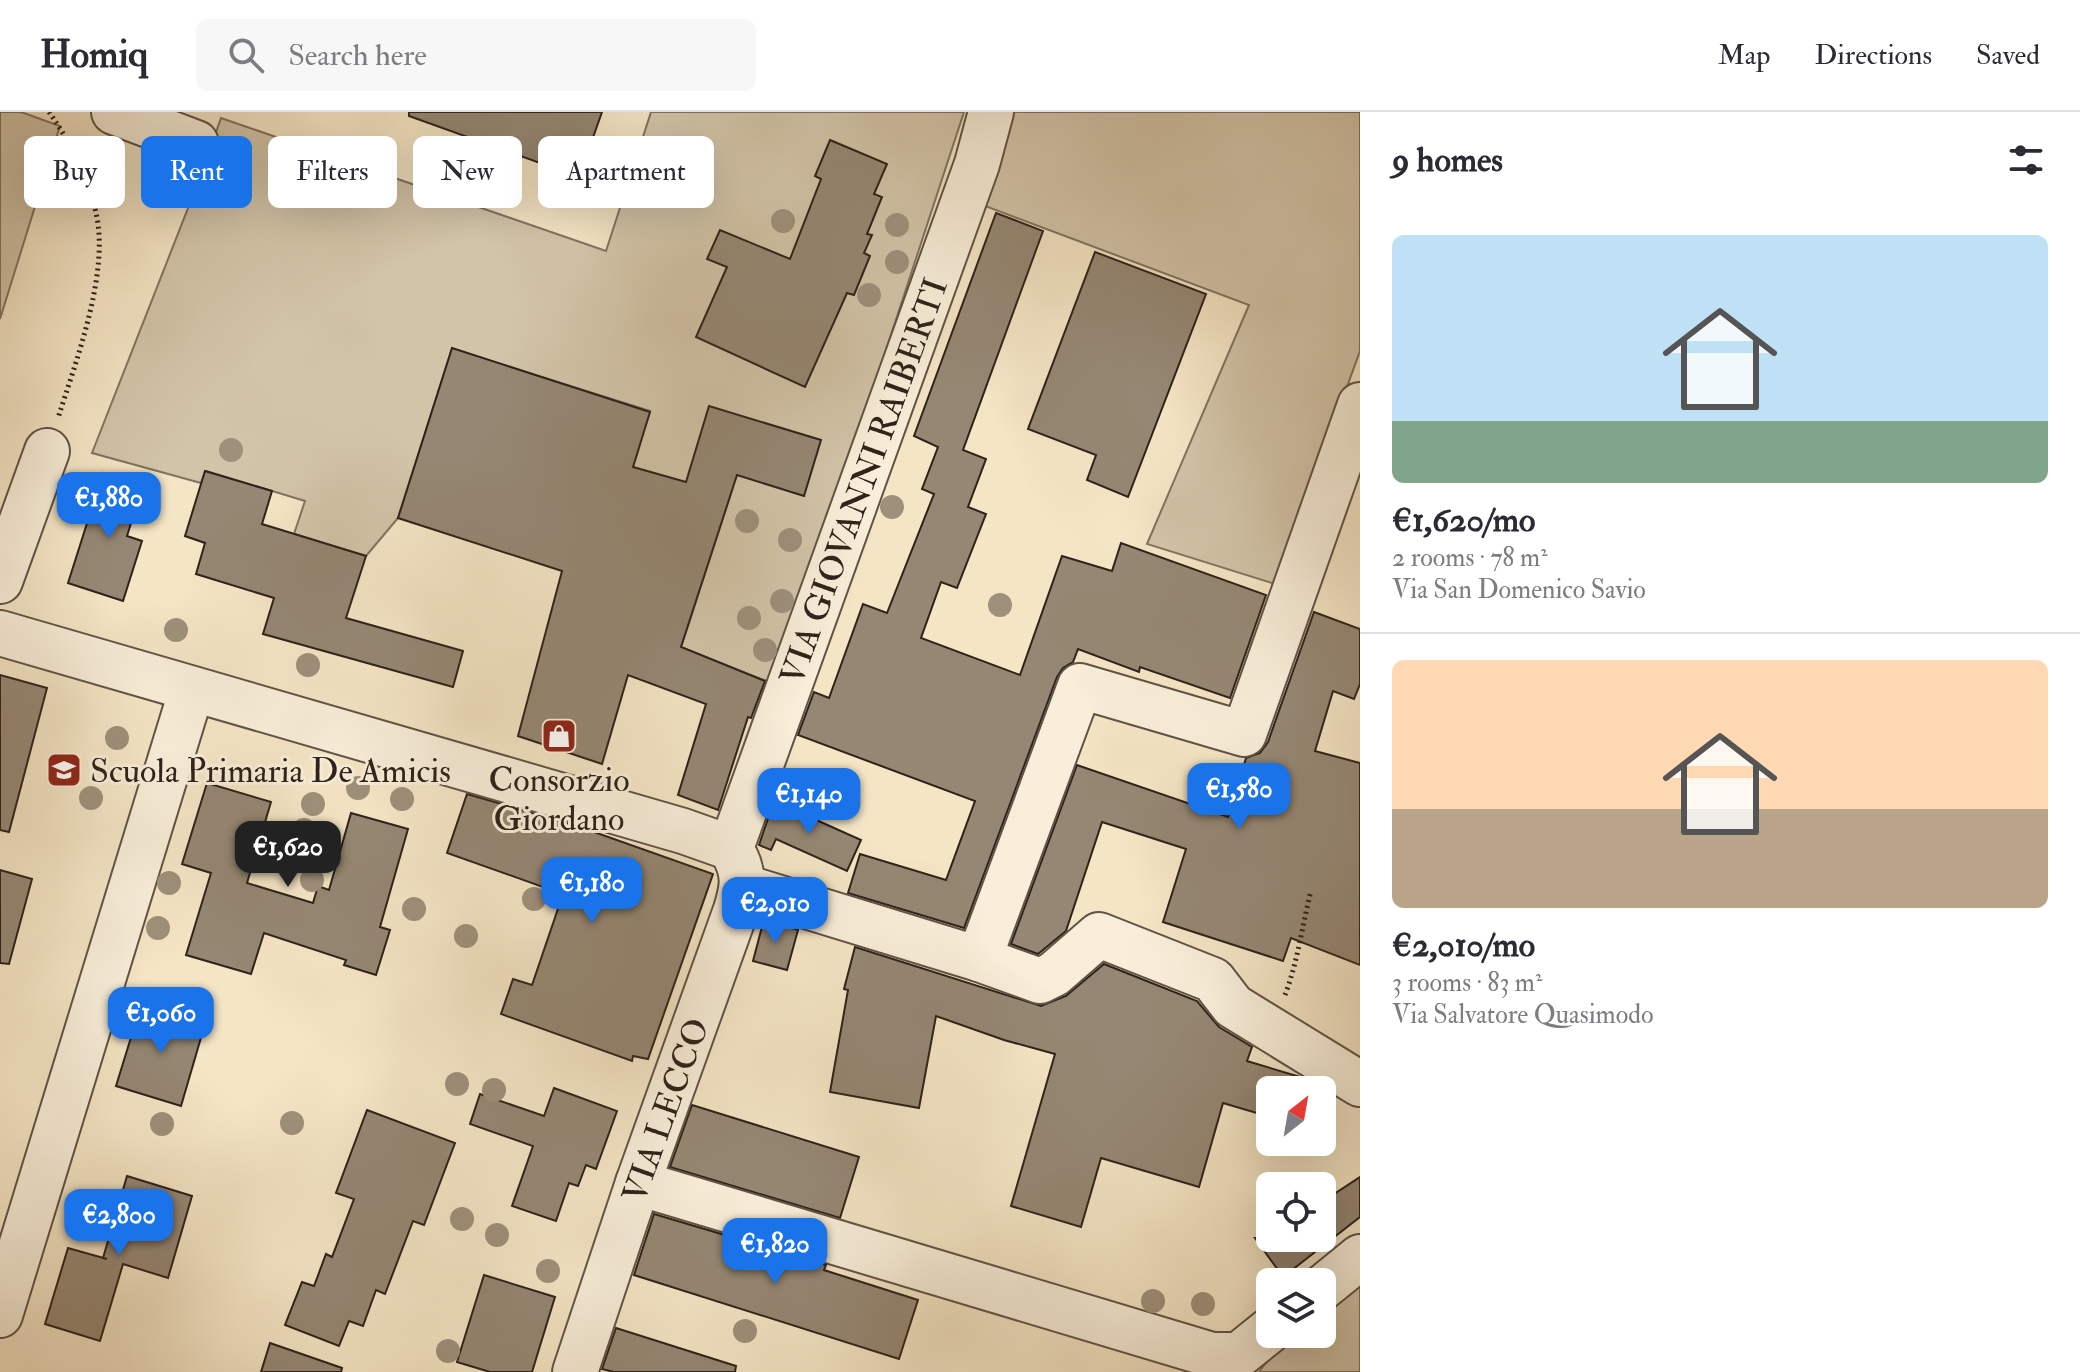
<!DOCTYPE html>
<meta charset="utf-8">
<style>
body{margin:0;font-family:"IM FELL Double Pica",serif;background:#f7f7f7;color:#2b2b33;height:100vh;display:flex;flex-direction:column;font-size:30px;white-space:nowrap}
*{box-sizing:border-box;margin:0}
p{font-size:26px;color:#7c7c81}
.icon{flex:none;width:44px;height:44px;fill:none;stroke:currentColor;stroke-width:2;stroke-linecap:round;stroke-linejoin:round}
.map{position:relative;flex:1;overflow:hidden}
.drawer{display:flex;flex-direction:column;background:#fff;width:720px}
.drawer>*{flex:none}
.guide{position:absolute;left:24px;top:24px;width:760px;height:72px;display:flex;gap:16px}
.needle{width:52px;rotate:31deg}
.buttons{position:absolute;left:1256px;top:964px;display:grid;gap:16px}
.buttons a{display:grid;place-items:center;width:80px;height:80px;border-radius:12px;background:#fff;box-shadow:0 8px 32px #0002;font-size:40px}
.price{position:absolute;translate:-50% -68px;padding:0 18px;border-radius:16px;background:#1a73e8;color:#fff;font-size:26px;line-height:52px;filter:drop-shadow(0 2px 4px #0008)}
.price::after{content:'';position:absolute;left:50%;top:48px;width:24px;height:18px;margin-left:-12px;background:inherit;clip-path:polygon(0 0,100% 0,50% 100%)}
.price.active{background:#222;color:#fff}
ul{padding:0;list-style:none}
li{display:grid;align-content:center;gap:16px;height:424px;padding:0 32px}
li+li{border-top:2px solid #e1e1e2}
li span{display:grid;place-items:center;height:248px;border-radius:12px;color:#555}
li>.icon{margin-inline-start:auto}
span .icon{width:144px;height:144px;fill:#fffc;stroke-width:1}
li b{font-size:34px}
h2{display:flex;justify-content:space-between;align-items:center;height:96px;padding:0 32px;font-size:34px}
.chip{padding:0 28px;border-radius:12px;background:#fff;box-shadow:0 8px 32px #0002;font-size:28px;line-height:72px}
.chip.active{background:#1a73e8;color:#fff}
header{display:flex;align-items:center;gap:48px;box-sizing:border-box;height:112px;padding:0 40px;background:#fff;border-bottom:2px solid #e1e1e2}
header strong{font-size:38px}
nav{display:flex;gap:44px;margin-inline-start:auto;font-size:28px}
.search{width:560px;height:72px;background:#f7f7f7;display:flex;align-items:center;gap:20px;box-sizing:border-box;padding:0 28px;border-radius:12px;color:#7c7c81;font-size:30px}
main{display:flex;flex:1;min-height:0}
.map>svg:first-child{display:block}
.green{fill:#d2c4a8;stroke:#807361;stroke-width:2}
.building{fill:#958773;stroke:#2e221a;stroke-width:2}
.lines{fill:none;stroke-linecap:round;stroke-linejoin:round}
.minor-casing{stroke:#605345;stroke-width:48}
.path{stroke:#2e221a;stroke-width:5;stroke-dasharray:2 4;stroke-linecap:butt}
.minor{stroke:#f8eed9;stroke-width:44}
.tree{fill:#9e907b}
.labels{text-anchor:middle;stroke-width:6;stroke-linejoin:round;paint-order:stroke}
.street-label{font-size:34px;fill:#2e221a;stroke:#f8eed9}
.poi-label{font-size:34px;fill:#2e221a;stroke:#f8eed9;text-anchor:start}
</style>
<header>
<strong>Homiq</strong>
<div class="search"><svg class="icon" aria-label="search" viewBox="0 0 24 24"><circle cx="10" cy="10" r="6"/><path d="M15 15l6 6"/></svg>Search here</div>
<nav><a>Map</a><a>Directions</a><a>Saved</a></nav>
</header>
<main>
<div class="map">
<svg width="1360" height="1260" viewBox="0 0 1360 1260">
<rect width="100%" height="100%" fill="#f4e5c5"/>
<filter id="stains"><feTurbulence type="fractalNoise" baseFrequency=".0025" numOctaves="4"/><feColorMatrix values="0 0 0 0 .2 0 0 0 0 .09 0 0 0 0 .02 0 0 0 .5 -.17"/></filter>
<radialGradient id="worn" r=".72"><stop offset=".6" stop-color="#630" stop-opacity="0"/><stop offset="1" stop-color="#630" stop-opacity=".3"/></radialGradient>
<g class="green">
<path d="M0 0H21L60 14 0 207Z"/>
<path d="M651 0H964L777 571 761 567 681 535 730 384 633 355 650 299 452 237 398 406 366 444 294 422 305 389 206 359 201 371 92 341 201 63 221 6 606 139Z"/>
<path d="M1010 0H1360V239L1275 472 1147 432 1249 193 985 94Z"/>
<path d="M1360 1165V1260H1259L1287 1222H1322V1193Z"/>
</g>
<g class="building">
<path d="M409 0H602L579 65 409 4Z"/>
<path d="M830 28 887 52 874 82 882 85 867 122 872 123 864 141 870 144 854 183 847 181 805 275 696 225 727 155 707 147 720 118 790 147 821 67 815 64Z"/>
<path d="M996 101 1043 119 963 338 986 347 968 395 986 402 957 476 941 470 921 526 1020 563 1062 444 1112 459 1121 431 1266 483 1230 586 1140 555 1139 560 1078 537 1073 550 1063 556 1057 565 964 816 848 781 860 742 946 768 975 689 798 623 814 580 829 586 863 492 887 501 934 382 922 377 938 335 914 324Z"/>
<path d="M1095 140 1206 182 1128 385 1087 368 1096 343 1028 317Z"/>
<path d="M452 236 650 300 633 355 686 370 709 294 821 328 804 384 737 363 681 535 765 569 751 606 748 605 718 698 678 683 706 592 628 563 602 652 518 624 562 459 398 406Z"/>
<path d="M205 359 272 379 262 412 366 444 346 506 463 539 453 575 263 522 274 486 196 462 205 431 185 424Z"/>
<path d="M103 361 143 373 127 424 142 429 123 489 68 471Z"/>
<path d="M1314 500 1360 517V572L1354 587 1333 579 1315 639 1360 651V853L1291 826 1283 849 1163 810 1186 737 1102 710 1066 819 1038 842 1011 832 1077 653 1228 705 1246 646 1260 641 1268 630Z"/>
<path d="M0 563 47 576 9 720 0 718Z"/>
<path d="M207 671 271 690 247 771 313 791 318 774 329 778 351 701 408 717 380 815 390 818 376 863 344 853 346 848 264 821 251 862 186 843 211 761 182 752Z"/>
<path d="M467 682 580 715 713 762 648 947 633 944 632 949 501 902 513 867 532 873 563 782 447 741Z"/>
<path d="M774 689 861 728 847 759 776 727 771 738 759 733Z"/>
<path d="M0 758 32 767 9 852 0 851Z"/>
<path d="M764 807 798 818 787 858 753 849Z"/>
<path d="M855 835 1041 894 1066 884 1104 852 1197 889 1219 915 1252 935 1247 949 1300 965 1321 978H1270V1005L1223 991 1199 1075 1101 1046 1081 1115 1011 1094 1055 942 1004 928 936 904 919 996 830 980 848 878 844 877Z"/>
<path d="M141 893 205 912 181 994 116 974Z"/>
<path d="M554 976 617 999 596 1057 586 1053 578 1074 569 1071 556 1109 512 1094 533 1034 470 1012 480 982 544 1004Z"/>
<path d="M692 993 859 1045 840 1106 670 1055Z"/>
<path d="M367 998 455 1031 424 1113 413 1109 385 1182 376 1178 363 1214 349 1209 339 1234 285 1213 302 1170 314 1174 326 1142 332 1145 354 1087 336 1081Z"/>
<path d="M127 1064 192 1084 168 1166 123 1152 100 1229 45 1212 68 1136 107 1147 103 1146Z"/>
<path d="M1360 1065V1105L1283 1165 1255 1126H1322V1090Z"/>
<path d="M654 1102 826 1153 824 1158 918 1188 899 1247 634 1163Z"/>
<path d="M484 1163 555 1185 532 1260H490L457 1250Z"/>
<path d="M616 1216 736 1254 735 1260H614L602 1257Z"/>
<path d="M270 1231 342 1256 341 1260H261Z"/>
</g>
<g class="lines">
<defs>
<g id="minor">
<path d="M114 0 196 31"/>
<path d="M0 469 47 339"/>
<path d="M0 521 683 719 731 736"/>
<path d="M731 736 977 52 991 0"/>
<path d="M744 775 979 847 1040 869 1054 862 1099 823 1213 868 1233 894 1360 972"/>
<path d="M979 847 1080 574 1244 622 1360 293"/>
<path d="M638 1071 1212 1243H1239L1270 1218"/>
<path d="M1322 1176 1360 1145"/>
<path d="M0 1203 192 577"/>
<path d="M575 1260 638 1071 736 798C742 778 745 765 736 746"/>
</g>
</defs>
<use href="#minor" class="minor-casing"/>
<g class="path">
<path d="M49 0C70 30 88 64 96 101 110 160 76 249 58 306"/>
<path d="M1285 883C1298 849 1302 814 1311 779"/>
</g>
<use href="#minor" class="minor"/>
</g>
<g class="tree">
<circle cx="783" cy="109" r="12"/>
<circle cx="897" cy="113" r="12"/>
<circle cx="897" cy="150" r="12"/>
<circle cx="869" cy="183" r="12"/>
<circle cx="231" cy="338" r="12"/>
<circle cx="892" cy="395" r="12"/>
<circle cx="747" cy="409" r="12"/>
<circle cx="790" cy="428" r="12"/>
<circle cx="782" cy="489" r="12"/>
<circle cx="1000" cy="493" r="12"/>
<circle cx="749" cy="506" r="12"/>
<circle cx="176" cy="518" r="12"/>
<circle cx="765" cy="538" r="12"/>
<circle cx="308" cy="553" r="12"/>
<circle cx="117" cy="626" r="12"/>
<circle cx="358" cy="676" r="12"/>
<circle cx="91" cy="686" r="12"/>
<circle cx="402" cy="687" r="12"/>
<circle cx="313" cy="692" r="12"/>
<circle cx="304" cy="718" r="12"/>
<circle cx="312" cy="768" r="12"/>
<circle cx="169" cy="771" r="12"/>
<circle cx="534" cy="787" r="12"/>
<circle cx="414" cy="797" r="12"/>
<circle cx="158" cy="816" r="12"/>
<circle cx="466" cy="824" r="12"/>
<circle cx="457" cy="972" r="12"/>
<circle cx="494" cy="978" r="12"/>
<circle cx="292" cy="1011" r="12"/>
<circle cx="162" cy="1012" r="12"/>
<circle cx="462" cy="1107" r="12"/>
<circle cx="497" cy="1123" r="12"/>
<circle cx="548" cy="1159" r="12"/>
<circle cx="1153" cy="1189" r="12"/>
<circle cx="1203" cy="1192" r="12"/>
<circle cx="745" cy="1219" r="12"/>
<circle cx="448" cy="1239" r="12"/>
</g>
<defs>
<symbol id="shop-square" viewBox="-11 -11 22 22"><rect x="-9" y="-9" width="18" height="18" rx="4" fill="#8f2418" stroke="#f8eed9"/><path d="M-5-2.5h2.3a2.7 3.5 0 0 1 5.4 0H5L5.5 6h-11ZM-1.5-2.5h3a1.5 2.3 0 0 0-3 0Z" fill="#fff"/></symbol>
<symbol id="school-square" viewBox="-11 -11 22 22"><rect x="-9" y="-9" width="18" height="18" rx="4" fill="#8f2418" stroke="#f8eed9"/><path d="M0-5L7-2L0 1L-7-2ZM-4 1L0 2.5L4 1V4Q0 6-4 4Z" fill="#fff"/></symbol>
</defs>
<g fill-rule="evenodd">
<use href="#shop-square" x="539" y="604" width="40" height="40"/>
<use href="#school-square" x="44" y="638" width="40" height="40"/>
</g>
<g class="labels">
<g class="street-label">
<text transform="translate(863 369) rotate(-70)" y="12">VIA GIOVANNI RAIBERTI</text>
<text transform="translate(665 998) rotate(-70)" y="12">VIA LECCO</text>
</g>
<g class="poi-label">
<text x="90" y="670">Scuola Primaria De Amicis</text>
<text x="559" y="679" text-anchor="middle">Consorzio<tspan x="559" dy="39">Giordano</tspan></text>
</g>
</g>
<rect width="100%" height="100%" filter="url(#stains)"/>
<rect width="100%" height="100%" fill="url(#worn)"/>
</svg>
<div class="buttons">
<a><svg class="needle" viewBox="-14 -14 28 28"><path d="M0-13l5 13h-10z" fill="#e53935"/><path d="M0 13l5-13h-10z" fill="#7c7c81"/></svg></a>
<a><svg class="icon" aria-label="locate" viewBox="0 0 24 24"><circle cx="12" cy="12" r="6"/><path d="M12 2v4M12 18v4M2 12h4M18 12h4"/></svg></a>
<a><svg class="icon" aria-label="layers" viewBox="0 0 24 24"><path d="M12 4l9 5-9 5-9-5zM3 14l9 5 9-5"/></svg></a>
</div>
<b class="price" style="left:109px;top:428px">€1,880</b>
<b class="price" style="left:1239px;top:719px">€1,580</b>
<b class="price" style="left:809px;top:724px">€1,140</b>
<b class="price active" style="left:288px;top:777px">€1,620</b>
<b class="price" style="left:592px;top:813px">€1,180</b>
<b class="price" style="left:775px;top:833px">€2,010</b>
<b class="price" style="left:161px;top:943px">€1,060</b>
<b class="price" style="left:119px;top:1145px">€2,800</b>
<b class="price" style="left:775px;top:1174px">€1,820</b>
<div class="guide">
<a class="chip">Buy</a>
<a class="chip active">Rent</a>
<a class="chip">Filters</a>
<a class="chip">New</a>
<a class="chip">Apartment</a>
</div>
</div>
<section class="drawer">
<h2>9 homes<svg class="icon" aria-label="filters" viewBox="0 0 24 24"><path d="M4 7h16M4 17h16"/><circle cx="9" cy="7" r="2"/><circle cx="15" cy="17" r="2"/></svg></h2>
<ul>
<li><span style="background:linear-gradient(#bfe0f5 75%,#7fa58c 0)"><svg class="icon" aria-label="home" viewBox="0 0 24 24"><path d="M3 11l9-7 9 7M6 9v11h12V9"/></svg></span><div><b>€1,620/mo</b><p>2 rooms · 78 m²</p><p>Via San Domenico Savio</p></div></li>
<li><span style="background:linear-gradient(#ffd9b3 60%,#b9a48a 0)"><svg class="icon" aria-label="home" viewBox="0 0 24 24"><path d="M3 11l9-7 9 7M6 9v11h12V9"/></svg></span><div><b>€2,010/mo</b><p>3 rooms · 83 m²</p><p>Via Salvatore Quasimodo</p></div></li>
</ul>
</section>
</main>
